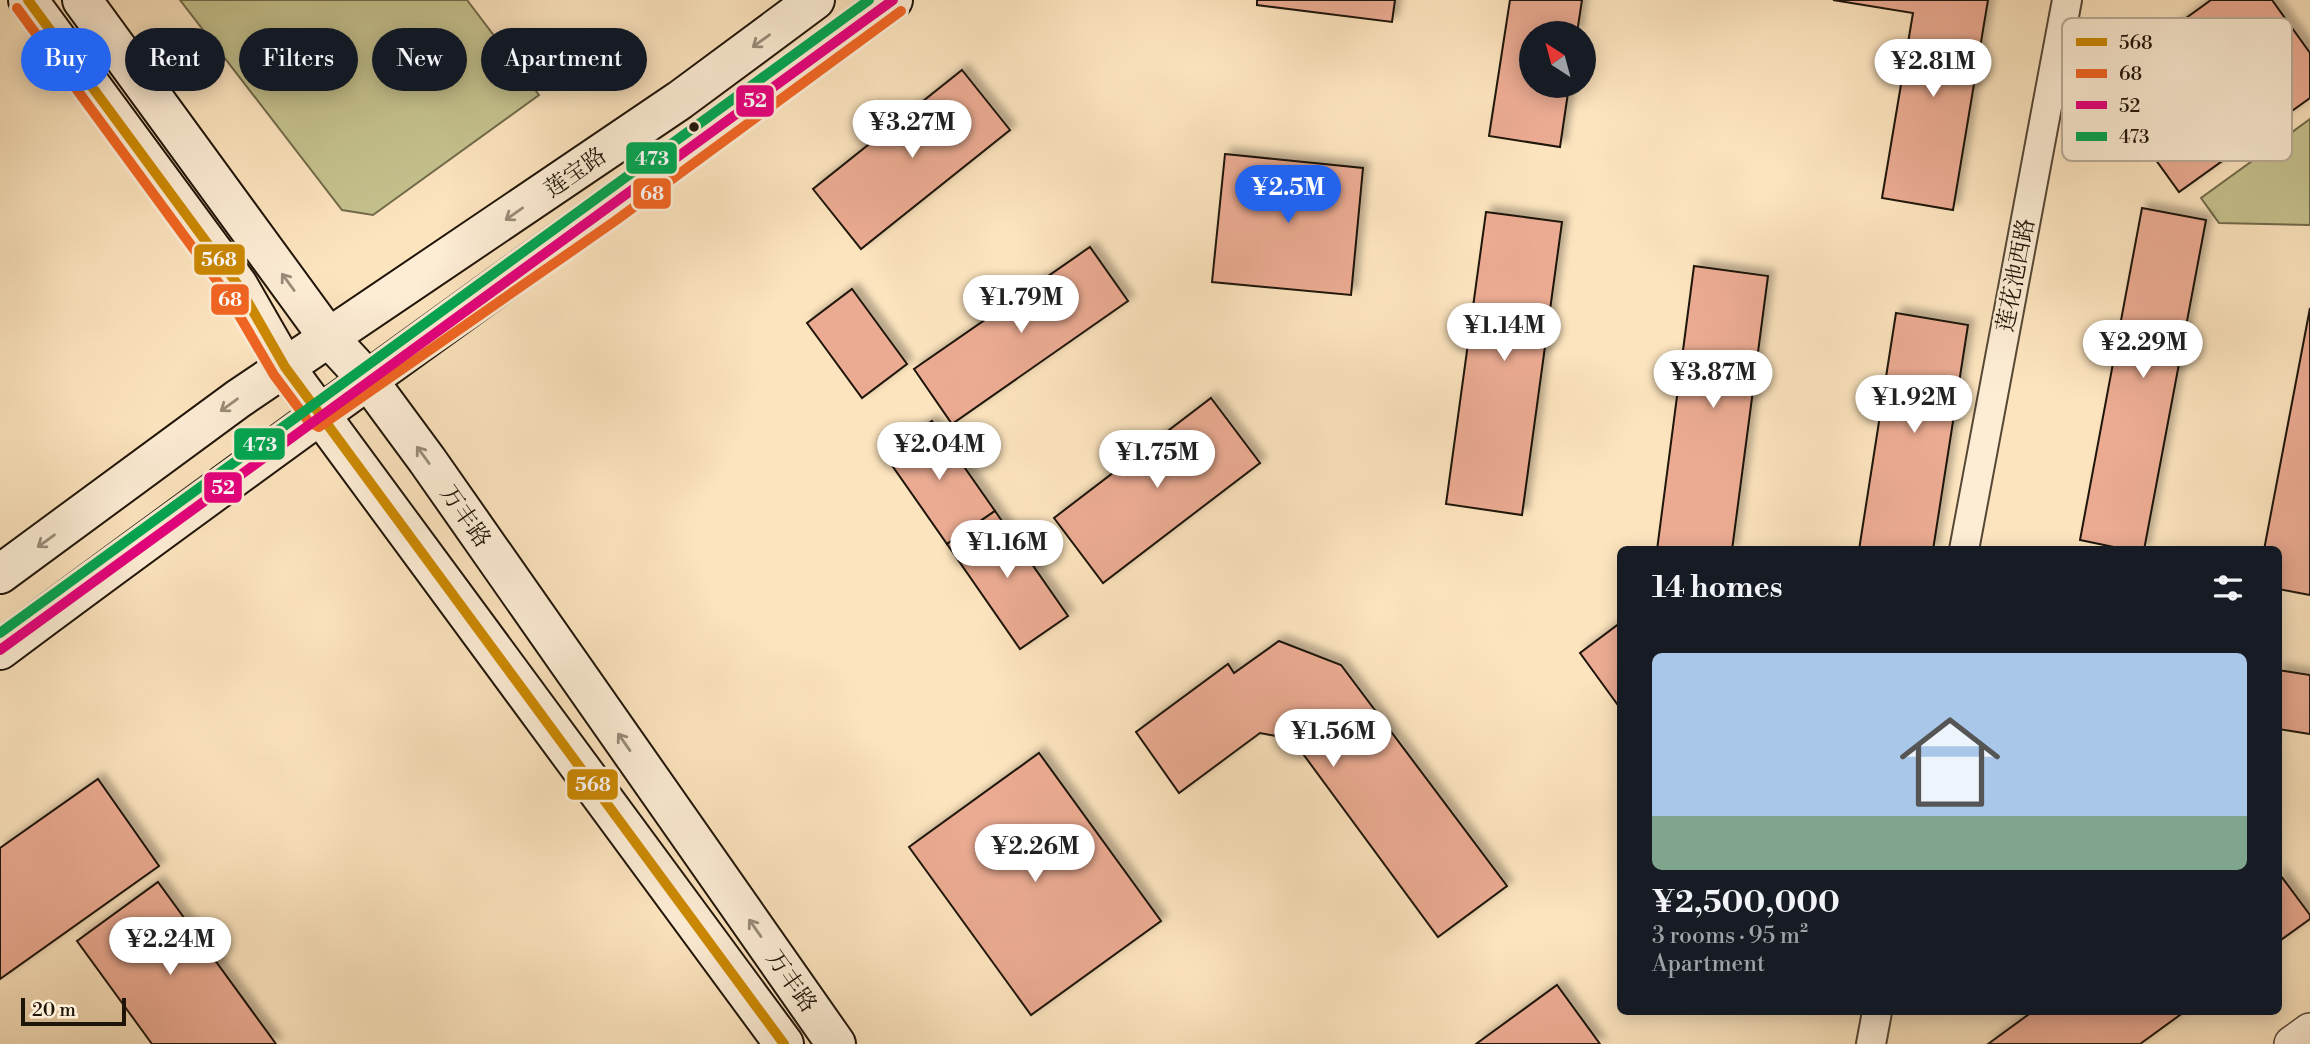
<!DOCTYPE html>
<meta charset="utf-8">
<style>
body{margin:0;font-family:"Libre Bodoni","Noto Serif SC",serif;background:#20242c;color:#f1f3f6;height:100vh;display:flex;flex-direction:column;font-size:26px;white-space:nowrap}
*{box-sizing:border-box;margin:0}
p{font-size:23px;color:#9ea1a6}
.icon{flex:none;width:38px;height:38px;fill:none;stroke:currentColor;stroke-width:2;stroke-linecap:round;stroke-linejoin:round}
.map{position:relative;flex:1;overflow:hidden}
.details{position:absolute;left:1617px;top:546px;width:665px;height:469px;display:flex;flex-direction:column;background:#171b24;border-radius:10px;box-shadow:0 4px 18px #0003}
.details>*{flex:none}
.guide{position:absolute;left:21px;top:28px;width:665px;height:63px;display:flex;gap:14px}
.needle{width:46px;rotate:324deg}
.tools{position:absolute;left:1519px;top:21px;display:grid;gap:14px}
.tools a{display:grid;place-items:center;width:77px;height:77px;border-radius:50%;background:#171b24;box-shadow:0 4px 18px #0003;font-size:35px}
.scale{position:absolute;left:21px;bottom:18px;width:105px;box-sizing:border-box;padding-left:7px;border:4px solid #1f1408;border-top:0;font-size:19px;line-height:24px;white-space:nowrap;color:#1f1408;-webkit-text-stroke:5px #fdedd5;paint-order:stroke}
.price{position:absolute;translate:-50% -60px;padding:0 16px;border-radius:24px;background:#fff;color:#222;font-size:23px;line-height:46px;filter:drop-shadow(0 2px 4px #0008)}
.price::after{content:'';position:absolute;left:50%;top:42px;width:21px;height:16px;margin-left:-10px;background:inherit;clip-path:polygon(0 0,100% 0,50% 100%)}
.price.selected{background:#2563eb;color:#fff}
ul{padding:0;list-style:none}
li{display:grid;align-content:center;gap:14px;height:371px;padding:0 35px}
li+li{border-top:2px solid #363941}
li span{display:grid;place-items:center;height:217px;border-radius:10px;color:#555}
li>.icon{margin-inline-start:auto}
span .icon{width:126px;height:126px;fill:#fffc;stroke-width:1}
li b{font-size:30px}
h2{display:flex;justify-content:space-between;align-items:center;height:84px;padding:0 35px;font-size:30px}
.tag{padding:0 24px;border-radius:32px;background:#171b24;box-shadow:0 4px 18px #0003;font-size:24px;line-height:63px}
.tag.selected{background:#2563eb;color:#fff}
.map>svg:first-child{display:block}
.green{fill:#c5c28e;stroke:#726b4b;stroke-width:2}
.building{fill:#ebab92;stroke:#1f1408;stroke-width:2;filter:url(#shadow)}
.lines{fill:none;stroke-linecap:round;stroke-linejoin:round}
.minor-casing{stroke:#564836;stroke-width:32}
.tertiary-casing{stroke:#564836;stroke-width:38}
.secondary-casing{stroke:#1f1408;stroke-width:42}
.minor{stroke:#fdedd5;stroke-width:28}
.tertiary{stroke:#fdedd5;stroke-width:35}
.secondary{stroke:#fdedd5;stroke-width:38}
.bus-1-casing{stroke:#fdedd5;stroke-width:16}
.bus-2-casing{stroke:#fdedd5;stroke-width:16}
.bus-3-casing{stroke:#fdedd5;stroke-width:16}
.bus-4-casing{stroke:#fdedd5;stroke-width:16}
.bus-1{stroke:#cc8902;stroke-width:10}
.bus-2{stroke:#f26522;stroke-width:10}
.bus-3{stroke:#e5007d;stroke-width:10}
.bus-4{stroke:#00a651;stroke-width:10}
.oneway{stroke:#998b79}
.bus-dot{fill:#1f1408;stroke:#fdedd5;stroke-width:2.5}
.labels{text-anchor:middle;stroke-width:5;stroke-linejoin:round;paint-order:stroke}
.street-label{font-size:23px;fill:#1f1408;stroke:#fdedd5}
.key{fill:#fdedd5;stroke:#baac98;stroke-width:2}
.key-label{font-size:19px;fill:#1f1408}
.line-badge{stroke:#fdedd5;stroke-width:2.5}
.badge-label{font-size:19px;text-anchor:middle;font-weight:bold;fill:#fff}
</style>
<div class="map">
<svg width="2310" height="1044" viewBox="0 0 2310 1044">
<defs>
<filter id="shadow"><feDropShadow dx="6" dy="-6" stdDeviation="3.5" flood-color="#0004"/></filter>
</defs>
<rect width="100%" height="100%" fill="#fce4be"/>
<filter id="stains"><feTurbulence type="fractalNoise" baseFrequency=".00286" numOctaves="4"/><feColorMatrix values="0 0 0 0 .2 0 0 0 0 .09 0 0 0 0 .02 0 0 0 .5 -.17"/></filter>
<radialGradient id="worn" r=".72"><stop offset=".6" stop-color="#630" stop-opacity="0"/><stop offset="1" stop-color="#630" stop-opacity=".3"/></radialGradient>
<g class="green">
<path d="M180 0H467L539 95 373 215 342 210Z"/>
<path d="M2310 119V225L2219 223 2201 198Z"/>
</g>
<g class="building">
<path d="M1257 0H1395L1392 22 1257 5Z"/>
<path d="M1510 0H1582L1577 33H1531V86H1569L1560 147 1489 136Z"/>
<path d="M1833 0H1988L1953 210 1882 198 1913 13Z"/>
<path d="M2211 0H2272L2310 53V98L2179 192 2099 81Z"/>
<path d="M962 70 1010 130 861 249 813 189Z"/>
<path d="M1225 154 1363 168 1351 295 1212 282Z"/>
<path d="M2142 208 2206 220 2144 550H2128L2080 540Z"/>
<path d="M1486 212 1562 222 1522 515 1446 504Z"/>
<path d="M1090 247 1128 301 952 424 914 369Z"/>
<path d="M1694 266 1768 276 1732 550H1657Z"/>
<path d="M852 289 907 364 862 398 807 323Z"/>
<path d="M2310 308V595L2278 589V550H2264Z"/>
<path d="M1896 313 1968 325 1933 550H1859Z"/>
<path d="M1211 398 1260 463 1103 583 1054 518Z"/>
<path d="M932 421 995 511 947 544 884 454Z"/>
<path d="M995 511 1068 616 1020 649 947 544Z"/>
<path d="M1620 623V708L1580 653Z"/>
<path d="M1279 641 1341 665 1507 886 1438 937 1292 739 1260 733 1179 793 1136 732 1228 664 1234 673Z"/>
<path d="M2278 670 2310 675V734L2278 729Z"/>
<path d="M1039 753 1161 921 1031 1015 909 847Z"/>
<path d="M98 779 159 866 0 979V848Z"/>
<path d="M2278 872 2310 915V919L2278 942Z"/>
<path d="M158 882 276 1044H152L77 941Z"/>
<path d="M1557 985 1600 1044H1476Z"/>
<path d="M2032 1012H2184L2140 1044H1988Z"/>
</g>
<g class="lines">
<defs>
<g id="minor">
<path d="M1964 550 2067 0"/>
<path d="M1871 1044 1877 1012"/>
</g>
<path id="tertiary" d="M2292 1044 2310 1031"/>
<g id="secondary">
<path d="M28 0 238 285 285 367 784 1044"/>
<path d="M82 0 328 337 368 380 427 460 836 1044"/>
<path d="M0 574 238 399 680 100 815 0"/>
<path d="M0 650C295 429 596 218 893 0"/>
</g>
</defs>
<use href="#minor" class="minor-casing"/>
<use href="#tertiary" class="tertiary-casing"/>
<use href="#secondary" class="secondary-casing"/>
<use href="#minor" class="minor"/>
<use href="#tertiary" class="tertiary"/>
<use href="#secondary" class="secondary"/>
<defs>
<path id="bus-1" d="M28 0 238 285 285 367 784 1044"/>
<path id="bus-2" d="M17 8 226 293 274 375 309 422 319 427 615 221 901 11"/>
<path id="bus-3" d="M0 650 893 0"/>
<path id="bus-4" d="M0 633 869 0"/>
</defs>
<use href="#bus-1" class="bus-1-casing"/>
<use href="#bus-2" class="bus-2-casing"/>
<use href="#bus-3" class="bus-3-casing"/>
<use href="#bus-4" class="bus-4-casing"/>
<use href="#bus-1" class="bus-1"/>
<use href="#bus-2" class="bus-2"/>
<use href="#bus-3" class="bus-3"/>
<use href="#bus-4" class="bus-4"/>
</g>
<defs><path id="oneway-shaft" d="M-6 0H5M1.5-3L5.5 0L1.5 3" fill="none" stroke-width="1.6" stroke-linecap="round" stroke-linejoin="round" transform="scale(1.75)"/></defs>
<g class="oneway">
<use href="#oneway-shaft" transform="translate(761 41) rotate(144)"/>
<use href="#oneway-shaft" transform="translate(514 214) rotate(145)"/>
<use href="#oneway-shaft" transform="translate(288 282) rotate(-126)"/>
<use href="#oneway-shaft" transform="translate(229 405) rotate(144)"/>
<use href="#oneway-shaft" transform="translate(423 455) rotate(-126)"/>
<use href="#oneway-shaft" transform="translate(46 541) rotate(144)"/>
<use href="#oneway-shaft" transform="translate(624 742) rotate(-125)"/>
<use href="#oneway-shaft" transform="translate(755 928) rotate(-125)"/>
</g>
<circle class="bus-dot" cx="694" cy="127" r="6"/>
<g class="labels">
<g class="street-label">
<text transform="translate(575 172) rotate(-35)" y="8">莲宝路</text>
<text transform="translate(2015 275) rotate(-79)" y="8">莲花池西路</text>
<text transform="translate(466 516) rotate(55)" y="8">万丰路</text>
<text transform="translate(792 981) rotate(55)" y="8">万丰路</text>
</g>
</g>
<rect x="2062" y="18" width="230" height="143" rx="10" class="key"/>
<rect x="2076" y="38" width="31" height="8" fill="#cc8902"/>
<rect x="2076" y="69" width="31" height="9" fill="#f26522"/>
<rect x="2076" y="101" width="31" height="8" fill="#e5007d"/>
<rect x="2076" y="132" width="31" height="9" fill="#00a651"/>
<g class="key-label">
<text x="2119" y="49">568</text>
<text x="2119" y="80">68</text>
<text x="2119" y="112">52</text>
<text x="2119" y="143">473</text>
</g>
<g class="line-badge">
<rect x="735" y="84" width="40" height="34" rx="7" fill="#e5007d"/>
<rect x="625" y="141" width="53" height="34" rx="7" fill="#00a651"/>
<rect x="632" y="177" width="40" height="33" rx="7" fill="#f26522"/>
<rect x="193" y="243" width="53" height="33" rx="7" fill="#cc8902"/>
<rect x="210" y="283" width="40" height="33" rx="7" fill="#f26522"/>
<rect x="233" y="427" width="53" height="34" rx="7" fill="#00a651"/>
<rect x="203" y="471" width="40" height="33" rx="7" fill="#e5007d"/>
<rect x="566" y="768" width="53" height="33" rx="7" fill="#cc8902"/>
</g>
<g class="badge-label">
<text x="755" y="107">52</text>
<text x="652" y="165">473</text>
<text x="652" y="200">68</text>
<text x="219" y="266">568</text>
<text x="230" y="306">68</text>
<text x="260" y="451">473</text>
<text x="223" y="494">52</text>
<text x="593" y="791">568</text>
</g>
<rect width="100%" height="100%" filter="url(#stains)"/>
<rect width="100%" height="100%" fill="url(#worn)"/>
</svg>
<div class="tools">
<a><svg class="needle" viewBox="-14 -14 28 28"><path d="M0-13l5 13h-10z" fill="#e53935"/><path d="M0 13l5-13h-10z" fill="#9ea1a6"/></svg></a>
</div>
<div class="scale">20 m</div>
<b class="price" style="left:1933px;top:99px">¥2.81M</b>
<b class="price" style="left:912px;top:160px">¥3.27M</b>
<b class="price selected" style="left:1288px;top:225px">¥2.5M</b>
<b class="price" style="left:1021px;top:335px">¥1.79M</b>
<b class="price" style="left:1504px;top:363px">¥1.14M</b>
<b class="price" style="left:2143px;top:380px">¥2.29M</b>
<b class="price" style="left:1713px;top:410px">¥3.87M</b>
<b class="price" style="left:1914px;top:435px">¥1.92M</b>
<b class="price" style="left:939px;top:482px">¥2.04M</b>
<b class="price" style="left:1157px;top:490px">¥1.75M</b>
<b class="price" style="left:1007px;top:580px">¥1.16M</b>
<b class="price" style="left:1333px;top:769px">¥1.56M</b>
<b class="price" style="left:1035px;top:884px">¥2.26M</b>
<b class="price" style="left:170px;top:977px">¥2.24M</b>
<div class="guide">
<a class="tag selected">Buy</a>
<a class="tag">Rent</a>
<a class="tag">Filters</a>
<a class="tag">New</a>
<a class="tag">Apartment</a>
</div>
<section class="details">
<h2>14 homes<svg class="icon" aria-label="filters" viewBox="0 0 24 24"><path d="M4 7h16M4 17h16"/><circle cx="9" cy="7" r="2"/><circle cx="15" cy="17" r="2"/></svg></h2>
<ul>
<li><span style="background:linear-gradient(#a9c7e8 75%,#7fa58c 0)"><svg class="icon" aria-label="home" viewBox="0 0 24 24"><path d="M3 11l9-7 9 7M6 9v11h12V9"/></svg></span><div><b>¥2,500,000</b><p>3 rooms · 95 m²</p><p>Apartment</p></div></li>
</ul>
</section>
</div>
